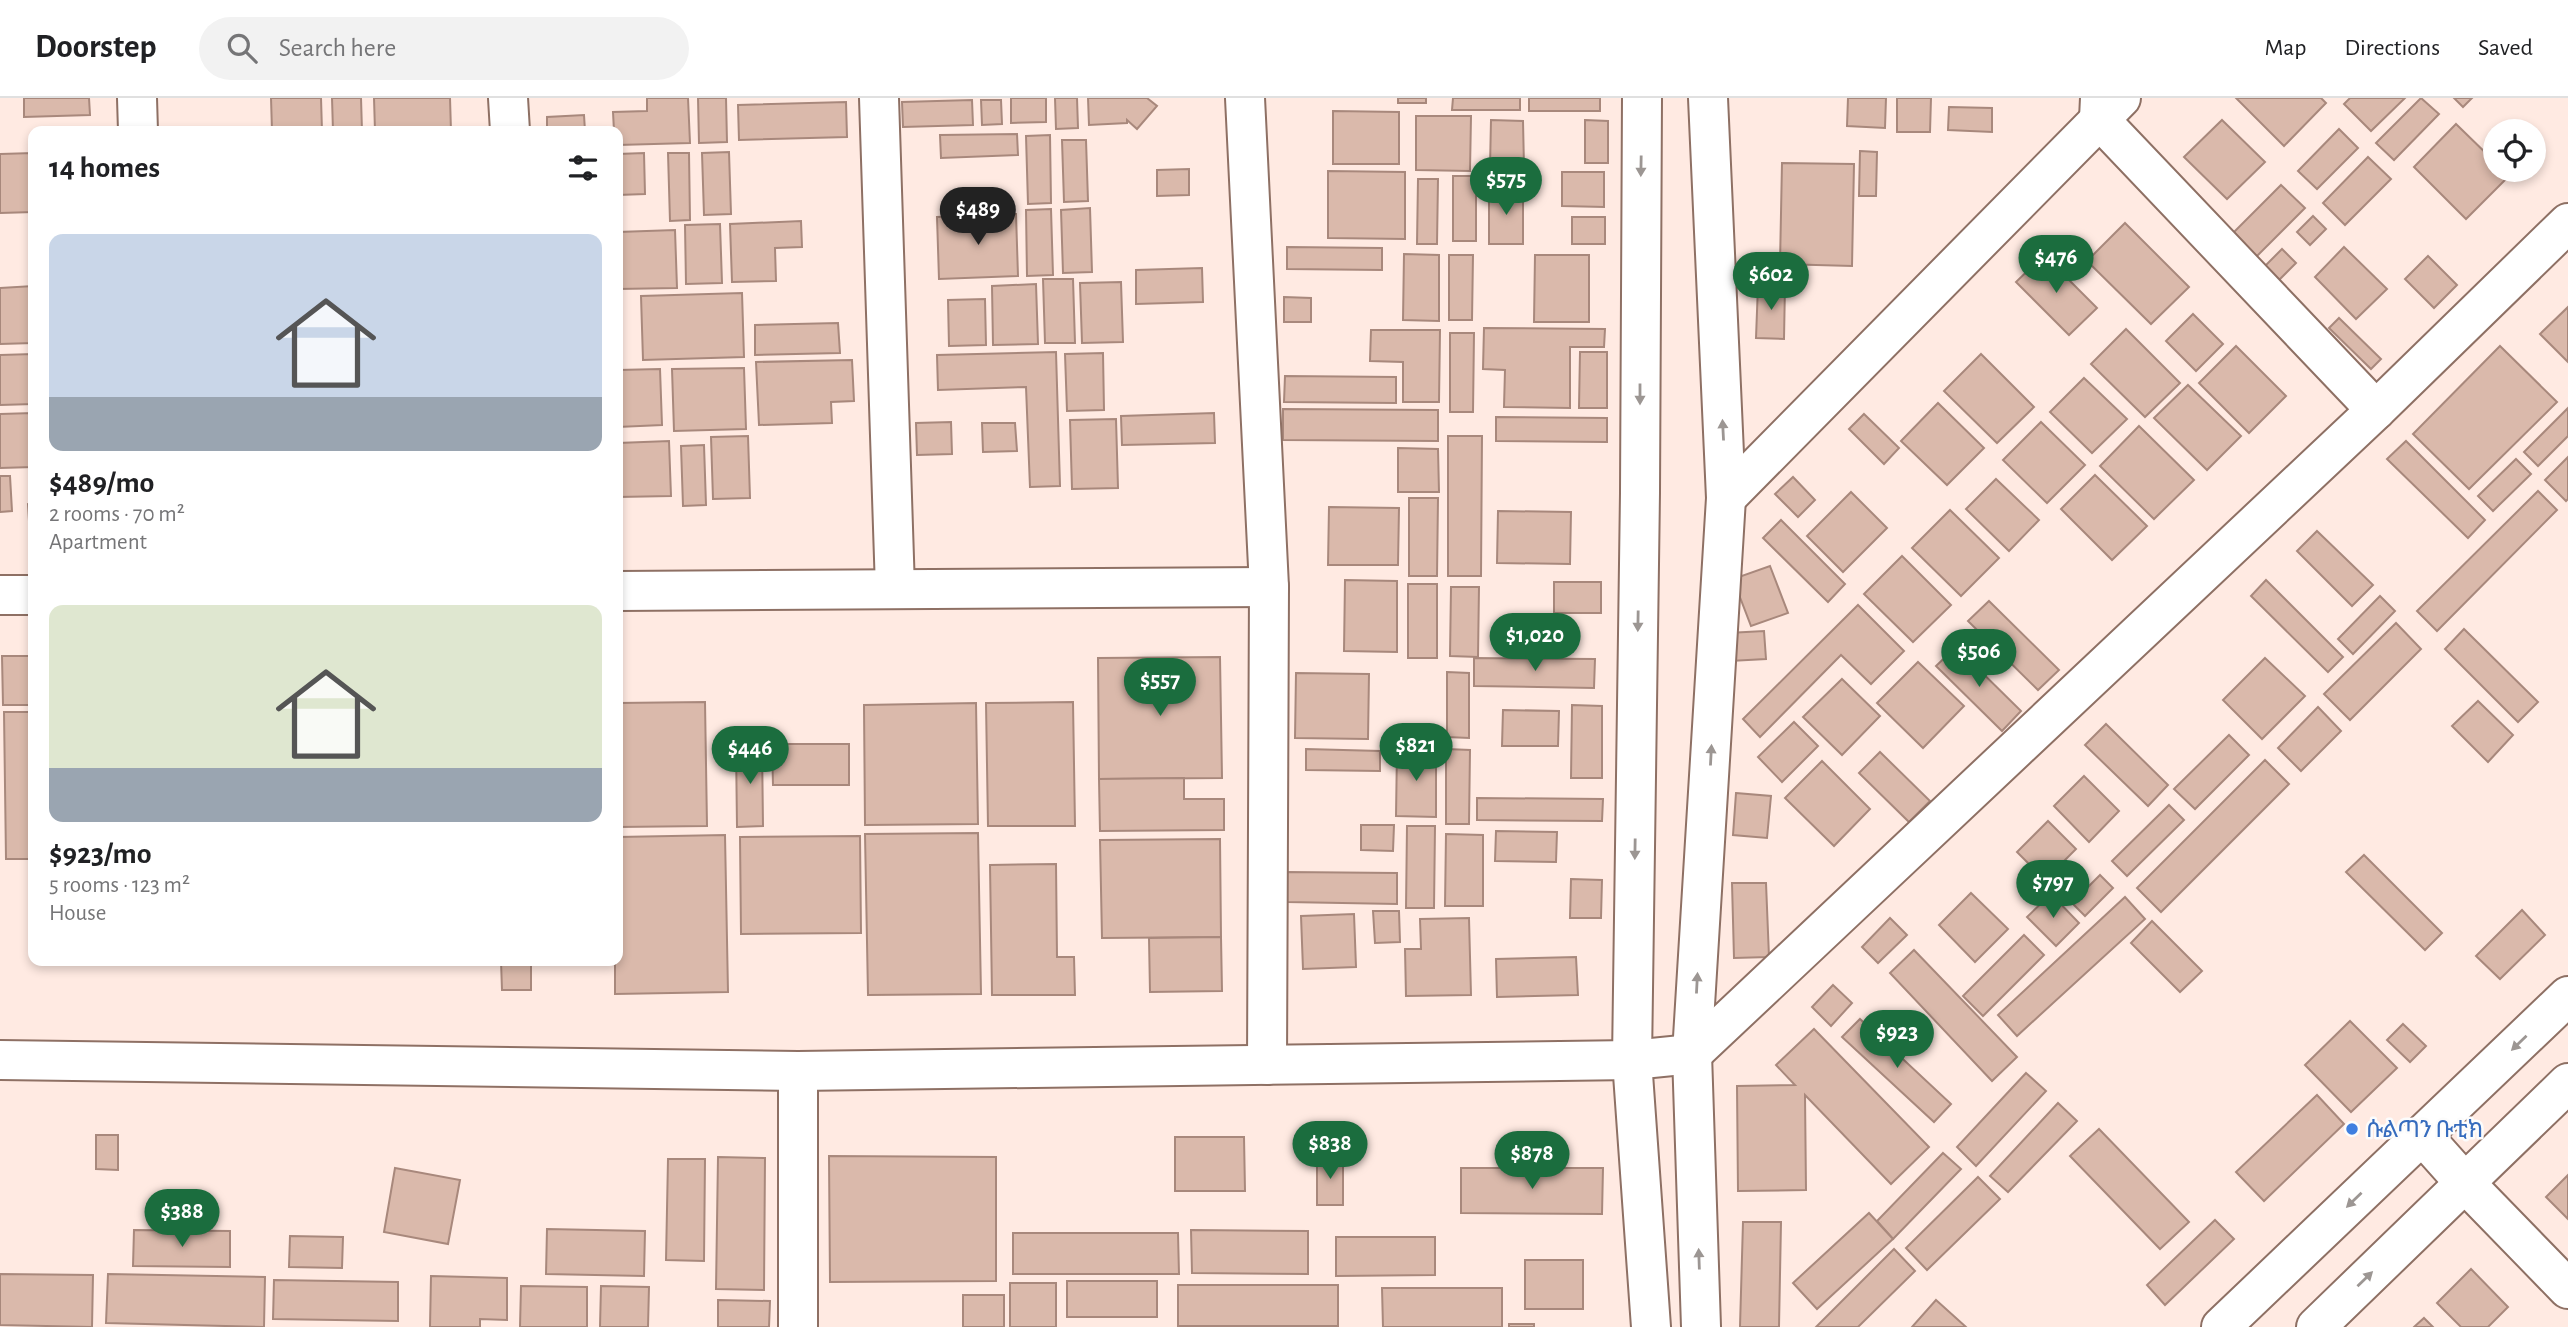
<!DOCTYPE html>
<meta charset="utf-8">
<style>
body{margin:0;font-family:"Alegreya Sans","Noto Sans Ethiopic",sans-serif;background:#f2f2f2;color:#202124;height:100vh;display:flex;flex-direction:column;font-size:26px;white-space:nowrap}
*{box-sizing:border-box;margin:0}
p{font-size:23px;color:#757577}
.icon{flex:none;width:38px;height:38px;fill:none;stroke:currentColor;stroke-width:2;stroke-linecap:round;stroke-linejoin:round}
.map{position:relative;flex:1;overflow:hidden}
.side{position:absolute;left:28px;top:28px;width:595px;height:840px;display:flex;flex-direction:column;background:#fff;border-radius:14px;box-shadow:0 4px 10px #0003}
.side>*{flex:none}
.controls{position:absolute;left:2483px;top:21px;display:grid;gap:14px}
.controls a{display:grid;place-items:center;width:63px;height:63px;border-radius:50%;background:#fff;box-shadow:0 4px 10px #0003;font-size:35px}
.price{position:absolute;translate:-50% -60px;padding:0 16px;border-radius:24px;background:#1b6d3e;color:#fff;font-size:23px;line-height:46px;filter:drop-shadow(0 2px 4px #0008)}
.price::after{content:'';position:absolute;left:50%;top:42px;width:21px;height:16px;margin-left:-10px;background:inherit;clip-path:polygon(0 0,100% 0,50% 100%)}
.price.active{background:#222;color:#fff}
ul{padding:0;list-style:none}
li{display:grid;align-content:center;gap:14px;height:371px;padding:0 21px}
li span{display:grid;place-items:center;height:217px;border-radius:14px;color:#555}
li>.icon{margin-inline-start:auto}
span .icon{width:126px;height:126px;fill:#fffc;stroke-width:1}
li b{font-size:30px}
h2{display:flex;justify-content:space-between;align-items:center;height:84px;padding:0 21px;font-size:30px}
header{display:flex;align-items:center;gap:42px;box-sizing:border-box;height:98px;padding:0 35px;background:#fff;border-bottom:2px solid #e0e0e0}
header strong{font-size:33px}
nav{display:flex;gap:38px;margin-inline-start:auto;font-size:24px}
.search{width:490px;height:63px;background:#f2f2f2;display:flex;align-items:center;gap:18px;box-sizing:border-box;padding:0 24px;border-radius:38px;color:#757577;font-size:26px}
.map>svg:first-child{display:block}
.building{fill:#dab9ab;stroke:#a8887c;stroke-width:2}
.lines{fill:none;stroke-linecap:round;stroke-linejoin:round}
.minor-casing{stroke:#8e7064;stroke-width:42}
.major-casing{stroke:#8e7064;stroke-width:42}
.minor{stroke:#fff;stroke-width:38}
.major{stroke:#fff;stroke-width:38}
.oneway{fill:#9c9693}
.shop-dot{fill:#3f7fe0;stroke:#fcfcfc;stroke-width:2.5}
.labels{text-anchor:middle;stroke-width:5;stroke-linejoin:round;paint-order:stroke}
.shop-label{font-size:24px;fill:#366cbe;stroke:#fcfcfc;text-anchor:start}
</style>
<header>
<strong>Doorstep</strong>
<div class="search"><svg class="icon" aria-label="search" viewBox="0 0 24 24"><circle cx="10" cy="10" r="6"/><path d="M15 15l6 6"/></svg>Search here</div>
<nav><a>Map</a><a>Directions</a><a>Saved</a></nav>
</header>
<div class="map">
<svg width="2568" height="1229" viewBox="0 0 2568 1229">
<rect width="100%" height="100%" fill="#ffeae2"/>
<g class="building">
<path d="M24 0H89L90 17 24 19Z"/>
<path d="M271 0H321L322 33H272Z"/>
<path d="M332 0H361L362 33H333Z"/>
<path d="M374 0H450L451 33H375Z"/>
<path d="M647 0H688L690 45 618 47V33H614L613 14 647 13Z"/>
<path d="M698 0H726L727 44 699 45Z"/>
<path d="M1011 0H1046V24L1011 25Z"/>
<path d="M1055 0H1077L1078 30 1056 31Z"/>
<path d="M1088 0H1147L1157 8 1137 31 1127 22V25L1089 27Z"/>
<rect x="1398" y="0" width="28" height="5"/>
<path d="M1453 0H1520V12H1452Z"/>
<rect x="1529" y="0" width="71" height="13"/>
<path d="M1848 0H1886L1885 30 1847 28Z"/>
<path d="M1897 0H1931L1930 34H1897Z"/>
<path d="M2236 0H2321L2326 5 2284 48Z"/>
<path d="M2350 0H2405L2371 33 2344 6Z"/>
<path d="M2421 0 2439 16 2394 62 2376 45Z"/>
<path d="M2454 0H2472L2463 9Z"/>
<path d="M972 2 973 27 903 29 902 4Z"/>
<path d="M981 2H1001L1002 26 982 27Z"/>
<path d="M846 4 847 39 739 42 738 7Z"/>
<path d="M1949 9 1992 10V34L1948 32Z"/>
<path d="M1333 13 1399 14V66H1333Z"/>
<path d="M584 17 585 33H547V19Z"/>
<path d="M1416 18H1471L1470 73 1416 72Z"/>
<path d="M1491 22 1523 23 1524 69H1490Z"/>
<path d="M1585 22 1608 23V65H1585Z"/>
<path d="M2222 22 2265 64 2227 101 2184 59Z"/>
<path d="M2456 26 2496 65V72H2503L2509 78 2466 121 2414 69Z"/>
<path d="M2339 31 2358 50 2317 91 2298 73Z"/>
<path d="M1017 36 1018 57 941 60 940 37Z"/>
<path d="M1050 37 1051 105 1028 106 1026 38Z"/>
<path d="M1062 42H1086L1088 103 1064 104Z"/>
<path d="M1860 53 1877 54 1876 98H1859Z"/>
<path d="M729 54 731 116 704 117 702 55Z"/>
<path d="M33 55V114L0 115V56Z"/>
<path d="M644 55 645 96 618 97V56Z"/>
<path d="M668 55H689L690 122 670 123Z"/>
<path d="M2368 59 2391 81 2345 127 2323 105Z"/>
<path d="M1782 65 1854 66 1852 168 1780 166Z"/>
<path d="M1189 71V97L1157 98V72Z"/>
<path d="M1328 73 1405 74V141L1328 140Z"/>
<path d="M1562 74H1604V109L1562 108Z"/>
<rect x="1453" y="78" width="23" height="65"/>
<path d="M1418 81H1438L1437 146H1417Z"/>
<path d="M2281 87 2305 110 2253 162 2230 138Z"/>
<rect x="1489" y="92" width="34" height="54"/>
<path d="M1090 110 1092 174 1063 175 1061 112Z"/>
<path d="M1051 111 1053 177 1027 178 1026 112Z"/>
<path d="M1016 116 1018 178 939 181 937 119Z"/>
<path d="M2313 118 2326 131 2310 147 2297 134Z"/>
<rect x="1572" y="119" width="33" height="27"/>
<path d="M801 123 802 149 775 150 776 183 732 184 730 126Z"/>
<path d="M2125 125 2189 189 2151 226 2087 163Z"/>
<path d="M720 126 722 185 686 186 685 127Z"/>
<path d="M675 132 677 190 618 191V134Z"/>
<path d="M1287 149 1382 150V172L1287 171Z"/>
<path d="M2344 149 2387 191 2356 221 2315 179Z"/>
<path d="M2282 151 2296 165 2279 182 2265 168Z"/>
<path d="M1404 156 1439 157V223L1403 222Z"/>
<path d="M1449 157H1473L1472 222H1449Z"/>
<path d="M1535 157H1589V224H1534Z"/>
<path d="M2044 157 2097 210 2069 237 2016 184Z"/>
<path d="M2428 158 2457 187 2434 210 2405 181Z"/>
<path d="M1202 170 1203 204 1136 206V172Z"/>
<path d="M1043 181H1073L1075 245H1045Z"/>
<path d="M1121 184 1123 244 1082 245 1080 185Z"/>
<path d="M1036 186 1038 246 993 247 992 188Z"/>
<path d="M1758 187H1785L1784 241 1756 240Z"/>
<path d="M33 188V245L0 246V190Z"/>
<path d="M742 195 744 259 643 262 641 198Z"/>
<path d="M1284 199 1311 200V224H1284Z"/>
<path d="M985 201 986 247 949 248 948 202Z"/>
<path d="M2568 209V264L2540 236Z"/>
<path d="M2193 216 2223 246 2196 273 2166 243Z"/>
<path d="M2339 220 2381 261 2371 271 2329 230Z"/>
<path d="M838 225 840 255 755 257V227Z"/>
<path d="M1484 230 1605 231 1604 249H1570V310L1504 309 1505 272 1483 271Z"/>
<path d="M2126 231 2180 285 2145 319 2091 266Z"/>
<path d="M1371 232H1440L1439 304H1403V264L1370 263Z"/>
<path d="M1450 235H1474L1473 314H1450Z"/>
<path d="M2236 248 2286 298 2249 335 2199 285Z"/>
<path d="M2500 248 2557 304 2469 391 2413 336Z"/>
<path d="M1056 254 1060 388 1030 389 1026 289 938 292 937 257Z"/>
<path d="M1580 254H1607V310H1579Z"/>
<path d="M1103 255 1104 312 1067 313 1065 256Z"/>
<path d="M33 256V306L0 307V257Z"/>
<path d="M1981 256 2034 309 1997 345 1944 293Z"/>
<path d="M852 262 854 303 831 304 832 325 759 327 756 264Z"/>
<path d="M744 270 746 331 674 333 672 271Z"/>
<path d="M660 271 662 327 618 329V272Z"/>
<path d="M1285 278 1396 279V305L1284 304Z"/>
<path d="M2084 280 2127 321 2092 355 2050 314Z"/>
<path d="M2188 287 2241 338 2207 372 2154 320Z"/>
<path d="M1938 305 1984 350 1947 387 1901 343Z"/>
<path d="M2568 310V338L2538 368 2524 354Z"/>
<path d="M1283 311 1438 312V343L1283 342Z"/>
<path d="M33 315V369L0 370V316Z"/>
<path d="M1214 315 1215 345 1122 347 1121 318Z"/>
<path d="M1864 316 1899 350 1884 366 1849 331Z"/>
<path d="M1496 319 1607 320V344L1496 343Z"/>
<path d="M1116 321 1118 390 1072 391 1070 322Z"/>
<path d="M951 324 952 356 917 357 916 325Z"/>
<path d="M2041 324 2085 367 2047 405 2003 362Z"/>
<path d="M982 325H1015L1017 353 983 354Z"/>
<path d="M2139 328 2194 382 2154 421 2100 368Z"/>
<path d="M748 338 750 400 713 401 711 339Z"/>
<path d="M1448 338H1482L1481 478H1448Z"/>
<path d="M669 343 671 398 618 399V345Z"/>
<path d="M2406 343 2485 422 2468 440 2387 361Z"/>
<path d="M704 347 706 407 683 408 681 348Z"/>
<path d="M1398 350 1438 351 1439 394H1398Z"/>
<path d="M2568 359V401L2566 403 2545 382Z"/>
<path d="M2516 361 2531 376 2493 413 2478 398Z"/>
<path d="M2095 377 2147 428 2112 462 2061 411Z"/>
<path d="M0 378H10L12 413 0 414Z"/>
<path d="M1793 379 1815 402 1798 419 1775 396Z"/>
<path d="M1996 381 2039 422 2009 453 1966 411Z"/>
<path d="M2538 393 2557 412 2437 533 2417 513Z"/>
<path d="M1851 394 1887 430 1843 474 1807 438Z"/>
<path d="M1409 400H1438L1437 478H1409Z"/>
<path d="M33 405V440H30L28 406Z"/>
<path d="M1329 409 1399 410 1398 467H1328Z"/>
<path d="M1950 412 1999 460 1961 498 1912 450Z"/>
<path d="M1498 413 1571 414 1570 466 1497 465Z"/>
<path d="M1781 422 1845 486 1828 504 1763 440Z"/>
<path d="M2317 433 2373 487 2352 508 2297 453Z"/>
<path d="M1902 458 1951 507 1913 544 1864 496Z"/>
<path d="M1770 468 1788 515 1751 528 1733 481Z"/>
<path d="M1345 482 1397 483V554L1344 553Z"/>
<path d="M2266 482 2343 559 2328 574 2251 498Z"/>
<rect x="1554" y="484" width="47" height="31"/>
<rect x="1408" y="486" width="29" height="74"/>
<path d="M1451 489H1479L1478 559 1450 558Z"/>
<path d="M2380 498 2395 513 2353 556 2338 541Z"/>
<path d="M1989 503 2059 572 2038 592 1968 523Z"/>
<path d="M1858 507 1904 553 1871 586 1841 557 1760 639 1743 621Z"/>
<path d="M2396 525 2421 551 2350 622 2324 596Z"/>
<path d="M2464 531 2538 604 2518 624 2445 551Z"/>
<path d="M1764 533 1766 561 1730 563 1728 535Z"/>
<path d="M1956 549 2021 613 2002 633 1936 568Z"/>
<path d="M2 558H33V607H3Z"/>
<path d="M1220 559 1222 680 1099 681 1098 560Z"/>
<path d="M1474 560 1595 561 1594 590 1474 588Z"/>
<path d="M2265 560 2305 598 2262 641 2223 602Z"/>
<path d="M1918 564 1964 608 1923 650 1877 605Z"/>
<path d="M1447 574 1469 575V640L1447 639Z"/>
<path d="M1296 575 1369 576 1368 641 1295 640Z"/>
<path d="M1842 581 1880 618 1842 657 1803 619Z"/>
<path d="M2478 603 2513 637 2488 664 2452 628Z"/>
<path d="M705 604 707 728 618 729V605Z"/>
<path d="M1073 604 1075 728H988L986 605Z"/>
<path d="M976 605 978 726 865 727 864 607Z"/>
<path d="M1572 607 1602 608V680H1571Z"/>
<path d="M2318 609 2341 633 2301 673 2278 650Z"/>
<path d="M1503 612 1559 613 1558 648H1502Z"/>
<path d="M4 614H33V761H6Z"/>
<path d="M1794 624 1818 648 1782 684 1758 659Z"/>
<path d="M2106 626 2168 687 2148 708 2085 647Z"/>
<path d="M2229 637 2249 657 2195 711 2174 691Z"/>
<path d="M772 646H849V687H773Z"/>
<path d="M762 647 763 728 737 729 736 648Z"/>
<path d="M1306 651 1380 653V673L1306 672Z"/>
<path d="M1397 651H1436V719L1396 718Z"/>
<path d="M1446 651 1470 652 1469 726H1446Z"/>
<path d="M1880 654 1930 703 1909 724 1859 675Z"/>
<path d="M2265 662 2289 686 2161 814 2137 790Z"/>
<path d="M1822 663 1870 711 1834 748 1785 700Z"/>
<path d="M2084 678 2119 713 2089 744 2054 708Z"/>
<path d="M1184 680V701H1224V732L1100 733 1099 681Z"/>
<path d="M1736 695 1771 698 1767 740 1733 737Z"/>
<path d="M1477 700 1603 701 1602 723 1477 722Z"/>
<path d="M2169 707 2184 722 2127 778 2112 763Z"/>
<path d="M2048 723 2076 751 2045 782 2017 754Z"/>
<path d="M1361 727H1394L1393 753 1361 752Z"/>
<path d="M1407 728H1435L1434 810H1406Z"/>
<path d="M1496 733 1557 734 1556 764 1495 763Z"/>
<path d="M978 735 981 896 868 897 865 736Z"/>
<path d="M1446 736 1483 737V808H1445Z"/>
<path d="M725 737 728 894 615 896V863H618V739Z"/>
<path d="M860 738 861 835 741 836 740 739Z"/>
<path d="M1220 741 1221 839 1102 840 1100 742Z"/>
<path d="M2364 757 2442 835 2425 852 2346 774Z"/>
<path d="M1056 766 1057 859H1074L1075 897H992L990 767Z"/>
<path d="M1287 774 1397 775V806L1287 804Z"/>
<path d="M2100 777 2113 790 2085 818 2072 805Z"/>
<path d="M1571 781 1602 782 1601 820H1570Z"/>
<path d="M1732 785H1766L1769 859 1734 860Z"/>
<path d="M1971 795 2008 831 1975 864 1939 827Z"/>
<path d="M2051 796 2079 825 2056 848 2027 819Z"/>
<path d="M2125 799 2145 821 2017 938 1998 917Z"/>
<path d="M2522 812 2545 837 2500 881 2476 858Z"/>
<path d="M1373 813H1399L1400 844 1375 845Z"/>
<path d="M1354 816 1356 869 1303 871 1301 818Z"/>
<path d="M1469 820 1471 897 1406 898 1405 851H1421L1420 821Z"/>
<path d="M1890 820 1907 837 1878 865 1862 849Z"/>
<path d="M2152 823 2202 873 2180 894 2131 845Z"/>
<path d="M2024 837 2044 857 1983 918 1963 898Z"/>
<path d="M1221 839 1222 893 1150 894 1149 840Z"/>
<path d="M1914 852 2017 959 1992 983 1890 875Z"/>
<path d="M1576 859 1578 897 1497 899 1496 861Z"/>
<path d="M188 863H234V866Z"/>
<path d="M501 863H531V892H502Z"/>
<path d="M1833 887 1852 905 1831 928 1812 909Z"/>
<path d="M1860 921 1951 1006 1934 1024 1842 939Z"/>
<path d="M2350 923 2397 970 2351 1014 2305 967Z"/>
<path d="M2403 926 2426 948 2410 964 2387 942Z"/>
<path d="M1814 931 1929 1049 1891 1086 1805 997 1806 1092 1738 1093 1737 988 1795 987 1776 967Z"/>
<path d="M2026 975 2046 993 1976 1068 1957 1049Z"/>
<path d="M2317 997 2344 1026 2264 1103 2236 1074Z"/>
<path d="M2058 1005 2077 1023 2008 1094 1990 1078Z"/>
<path d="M2099 1031 2189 1124 2160 1151 2070 1058Z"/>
<path d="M96 1037H118V1072L96 1071Z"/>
<path d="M1175 1039H1244L1245 1093H1175Z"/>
<path d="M1943 1055 1961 1071 1893 1141 1877 1123Z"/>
<path d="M829 1058 996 1059V1183L830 1184Z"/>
<rect x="1317" y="1058" width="26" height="49"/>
<path d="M718 1059 765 1060 764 1192 716 1191Z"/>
<path d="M668 1061H705L704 1163 666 1162Z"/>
<path d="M395 1070 460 1082 448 1146 384 1134Z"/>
<path d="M1461 1070H1603L1602 1116 1461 1115Z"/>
<path d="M2568 1077V1121L2546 1099Z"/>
<path d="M1978 1079 2000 1101 1927 1172 1906 1150Z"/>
<path d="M1869 1115 1893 1141 1817 1211 1793 1185Z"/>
<path d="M2215 1122 2234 1141 2165 1207 2147 1187Z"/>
<path d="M1743 1124H1781L1779 1229H1740Z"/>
<path d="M547 1131 645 1133 644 1178 546 1176Z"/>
<path d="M134 1132 230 1133V1169L133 1168Z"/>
<path d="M1191 1132 1308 1133V1176L1192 1175Z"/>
<path d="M1013 1135H1178L1179 1176H1013Z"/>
<path d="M290 1138 343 1139 342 1170 289 1169Z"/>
<path d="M1336 1139H1435V1177L1336 1178Z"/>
<path d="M1894 1151 1915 1173 1858 1229H1816Z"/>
<rect x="1525" y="1162" width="58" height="49"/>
<path d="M2471 1171 2508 1209 2488 1229H2461L2437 1205Z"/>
<path d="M0 1176 93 1177 92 1229 0 1227Z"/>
<path d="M108 1176 265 1179 264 1229 106 1225Z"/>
<path d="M431 1178 507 1180V1222L480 1221V1229H430Z"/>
<path d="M274 1182 398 1184V1223L273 1221Z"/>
<rect x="1067" y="1183" width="90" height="36"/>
<rect x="1010" y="1185" width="46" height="44"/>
<rect x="1178" y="1187" width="160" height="41"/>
<path d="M521 1188 587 1189V1229H520Z"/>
<path d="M601 1188 649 1189 648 1229H600Z"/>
<path d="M1382 1190H1502V1229H1383Z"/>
<rect x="963" y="1197" width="41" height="32"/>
<path d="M718 1202 770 1203 769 1229H718Z"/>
<path d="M1936 1202 1966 1229H1912Z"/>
<path d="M2424 1220 2433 1229H2414Z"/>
<rect x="1509" y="1226" width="25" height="3"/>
</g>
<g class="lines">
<defs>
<g id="minor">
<path d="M137 0 138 33"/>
<path d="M508 0 510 33"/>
<path d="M879 0 895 491"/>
<path d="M1245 0 1269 489 1267 967"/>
<path d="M2100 0 2099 21 2376 312"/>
<path d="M1726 400 2121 0"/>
<path d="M618 493 1269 489"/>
<path d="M0 497H33"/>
<path d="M0 962 798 973 1632 962 1692 956 2376 312 2568 125"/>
<path d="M2422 1037 2464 1084 2568 1191"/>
<path d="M798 1229V973"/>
</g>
<g id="major">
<path d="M1642 0 1640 395 1632 962 1651 1229"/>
<path d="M1701 1229 1692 956 1726 400 1708 0"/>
<path d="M2221 1229 2568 898"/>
<path d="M2316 1229 2568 985"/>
</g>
</defs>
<use href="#minor" class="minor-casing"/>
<use href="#major" class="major-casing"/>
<use href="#minor" class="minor"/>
<use href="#major" class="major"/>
</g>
<defs><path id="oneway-solid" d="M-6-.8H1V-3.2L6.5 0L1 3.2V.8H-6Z" transform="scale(1.75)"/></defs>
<g class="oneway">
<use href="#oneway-solid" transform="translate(1641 68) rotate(91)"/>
<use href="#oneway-solid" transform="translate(1640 296) rotate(90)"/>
<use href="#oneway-solid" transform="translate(1723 332) rotate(-93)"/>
<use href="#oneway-solid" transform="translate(1638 523) rotate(91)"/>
<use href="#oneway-solid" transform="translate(1711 657) rotate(-87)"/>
<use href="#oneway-solid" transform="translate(1635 751) rotate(91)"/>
<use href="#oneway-solid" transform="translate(1697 885) rotate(-87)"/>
<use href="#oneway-solid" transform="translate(2519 945) rotate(136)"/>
<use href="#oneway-solid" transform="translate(2354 1102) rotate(136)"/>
<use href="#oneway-solid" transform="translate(1699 1161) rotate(-92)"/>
<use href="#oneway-solid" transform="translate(2365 1181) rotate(-44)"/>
</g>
<circle class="shop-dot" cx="2352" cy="1031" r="7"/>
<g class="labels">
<g class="shop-label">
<text x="2366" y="1039">ሱልጣን ቡቲክ</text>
</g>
</g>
</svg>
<div class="controls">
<a><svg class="icon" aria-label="locate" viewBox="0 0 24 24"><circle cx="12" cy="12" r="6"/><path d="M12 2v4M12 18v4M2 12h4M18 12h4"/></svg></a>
</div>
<b class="price" style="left:1506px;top:119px">$575</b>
<b class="price active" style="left:978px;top:149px">$489</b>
<b class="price" style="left:2056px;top:197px">$476</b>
<b class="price" style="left:1771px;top:214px">$602</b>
<b class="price" style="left:1535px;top:575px">$1,020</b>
<b class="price" style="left:1979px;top:591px">$506</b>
<b class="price" style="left:1160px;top:620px">$557</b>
<b class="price" style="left:1416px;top:685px">$821</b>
<b class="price" style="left:750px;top:688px">$446</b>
<b class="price" style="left:2053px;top:822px">$797</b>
<b class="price" style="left:1897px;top:972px">$923</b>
<b class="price" style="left:1330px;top:1083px">$838</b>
<b class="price" style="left:1532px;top:1093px">$878</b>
<b class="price" style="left:182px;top:1151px">$388</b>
<section class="side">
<h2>14 homes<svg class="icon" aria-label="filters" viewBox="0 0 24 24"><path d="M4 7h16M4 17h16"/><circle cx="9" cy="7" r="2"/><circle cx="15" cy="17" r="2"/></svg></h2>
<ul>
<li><span style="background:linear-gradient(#c9d6e8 75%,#9aa5b1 0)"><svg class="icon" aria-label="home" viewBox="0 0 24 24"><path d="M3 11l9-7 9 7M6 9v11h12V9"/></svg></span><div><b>$489/mo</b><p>2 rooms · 70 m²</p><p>Apartment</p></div></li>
<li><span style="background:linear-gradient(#dfe7d0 75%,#9aa5b1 0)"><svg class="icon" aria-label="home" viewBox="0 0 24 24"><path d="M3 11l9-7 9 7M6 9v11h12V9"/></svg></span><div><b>$923/mo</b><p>5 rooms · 123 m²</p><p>House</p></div></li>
</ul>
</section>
</div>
